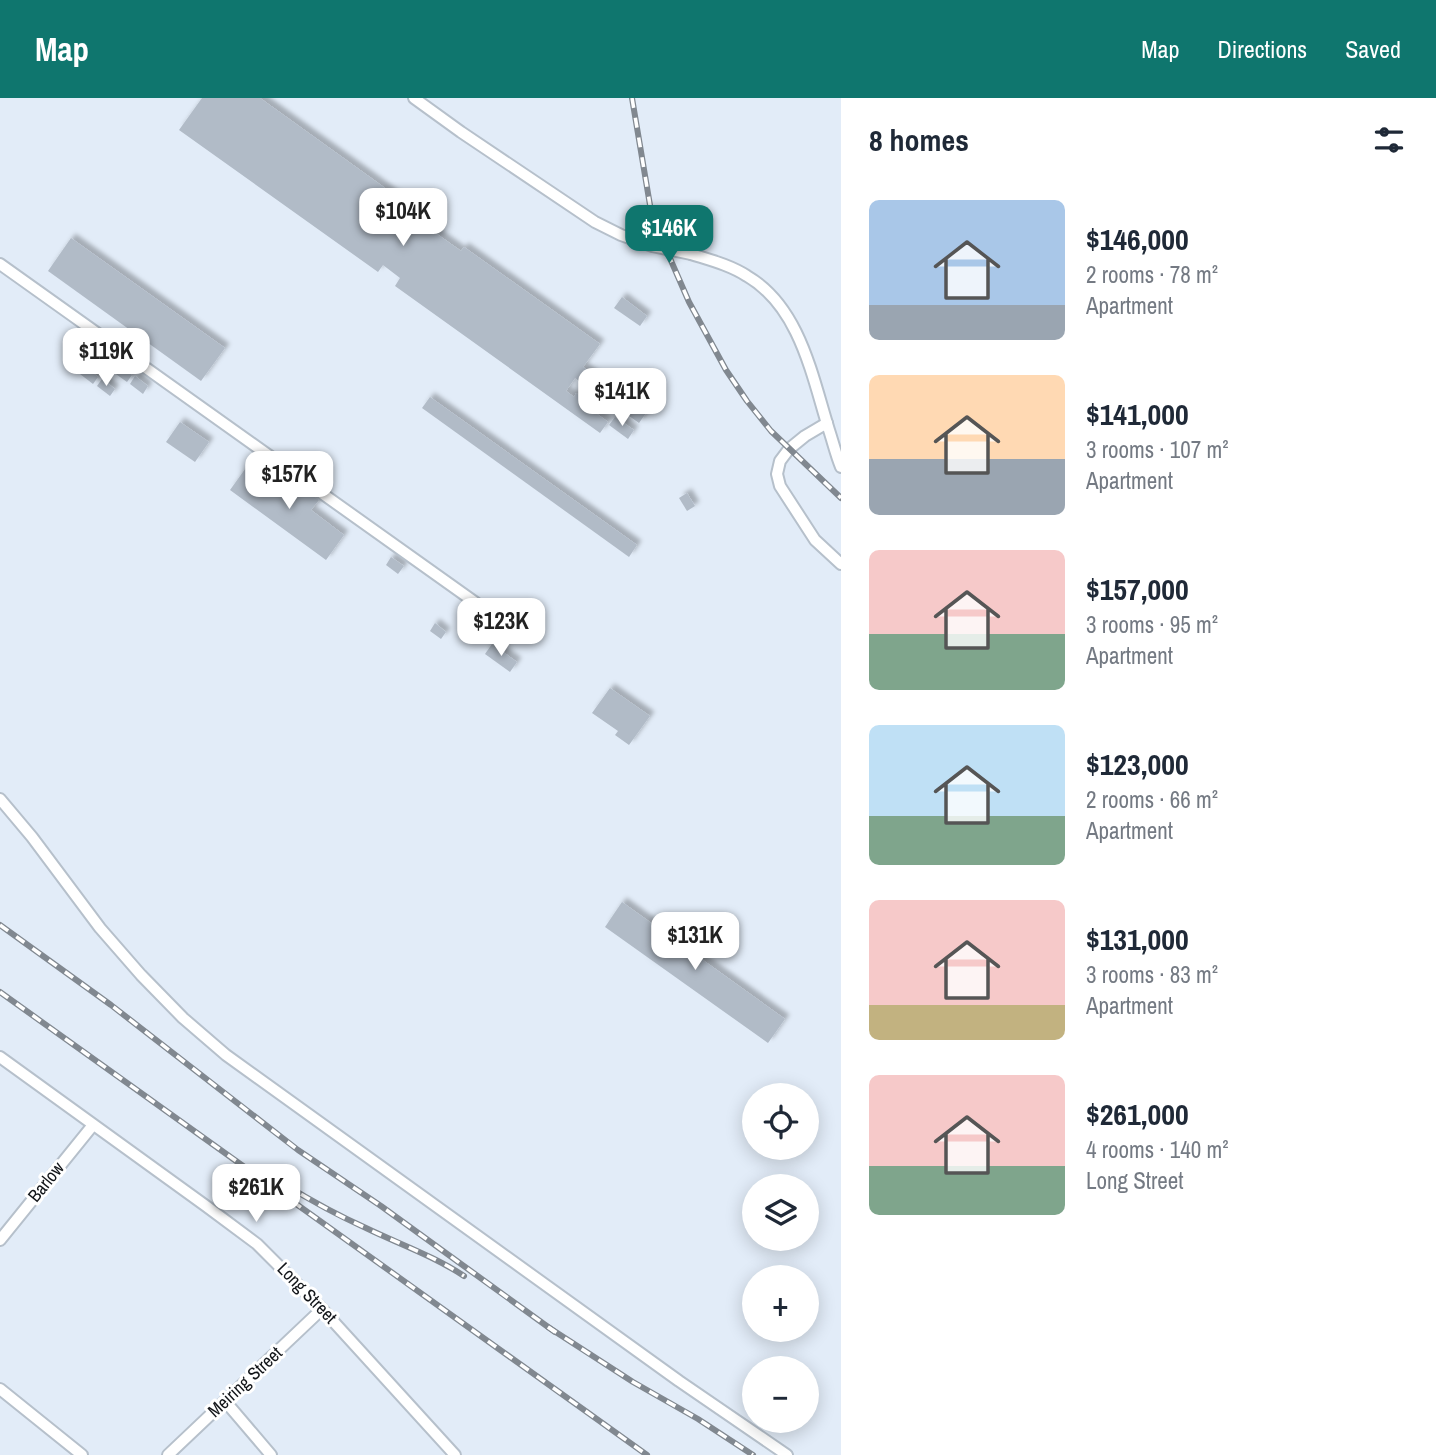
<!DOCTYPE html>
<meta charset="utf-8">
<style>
body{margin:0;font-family:"Archivo Narrow",sans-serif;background:#f6f6f7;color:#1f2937;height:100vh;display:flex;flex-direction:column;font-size:26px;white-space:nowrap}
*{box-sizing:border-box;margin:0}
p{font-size:23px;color:#747a83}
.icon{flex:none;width:38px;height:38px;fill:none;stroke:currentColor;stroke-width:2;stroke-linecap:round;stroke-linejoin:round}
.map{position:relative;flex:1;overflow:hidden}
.sheet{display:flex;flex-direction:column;background:#fff;width:595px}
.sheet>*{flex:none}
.fabs{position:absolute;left:742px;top:985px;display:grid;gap:14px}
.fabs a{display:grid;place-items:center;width:77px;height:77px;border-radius:50%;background:#fff;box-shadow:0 4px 18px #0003;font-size:35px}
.price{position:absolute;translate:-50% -60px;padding:0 16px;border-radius:14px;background:#fff;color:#222;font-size:23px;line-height:46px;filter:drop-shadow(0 2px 4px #0008)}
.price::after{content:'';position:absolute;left:50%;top:42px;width:21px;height:16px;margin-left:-10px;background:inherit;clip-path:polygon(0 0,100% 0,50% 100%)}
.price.on{background:#0f766e;color:#fff}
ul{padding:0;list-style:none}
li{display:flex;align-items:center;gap:21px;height:175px;padding:0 28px}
li span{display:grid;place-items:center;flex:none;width:196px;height:140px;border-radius:10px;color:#555}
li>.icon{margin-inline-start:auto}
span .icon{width:84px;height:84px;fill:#fffc;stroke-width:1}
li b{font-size:30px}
h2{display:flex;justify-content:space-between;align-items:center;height:84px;padding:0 28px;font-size:30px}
header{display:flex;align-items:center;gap:42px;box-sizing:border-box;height:98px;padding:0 35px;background:#0f766e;color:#fff}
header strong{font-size:33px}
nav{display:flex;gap:38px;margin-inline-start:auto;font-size:24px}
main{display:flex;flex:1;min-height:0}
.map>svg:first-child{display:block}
.building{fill:#b1bbc7;filter:url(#shadow)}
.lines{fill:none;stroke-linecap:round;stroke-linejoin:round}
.minor-casing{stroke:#b6c0cb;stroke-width:14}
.minor{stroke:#fff;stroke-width:10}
.rail-casing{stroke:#818890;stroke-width:6}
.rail{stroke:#fff;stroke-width:3.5;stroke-dasharray:10;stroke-linecap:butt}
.minor-bridge-casing{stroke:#b6c0cb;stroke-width:14;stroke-linecap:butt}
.minor-bridge{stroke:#fff;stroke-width:10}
.labels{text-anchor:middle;stroke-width:6;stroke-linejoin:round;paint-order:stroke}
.street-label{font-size:18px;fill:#121519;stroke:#fff}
</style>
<header>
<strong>Map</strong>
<nav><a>Map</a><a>Directions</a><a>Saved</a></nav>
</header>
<main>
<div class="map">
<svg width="841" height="1357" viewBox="0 0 841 1357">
<defs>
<filter id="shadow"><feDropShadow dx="4.5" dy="-4.5" stdDeviation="2" flood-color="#0004"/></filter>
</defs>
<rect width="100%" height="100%" fill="#e2ecf8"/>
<g class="building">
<path d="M202 0H260L424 118 420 124 461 153 464 149 600 246 583 269 646 315 639 325 575 280 566 293 574 299 576 295 591 306 589 310 608 324 600 335 395 188 400 180 383 167 378 174 179 32Z"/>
<path d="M71 140 225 250 201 283 48 173Z"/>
<path d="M622 199 647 218 640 228 614 210Z"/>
<path d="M119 267 132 277 127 284 113 274Z"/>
<path d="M85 269 98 279 93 286 80 276Z"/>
<path d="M135 278 148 288 143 296 130 286Z"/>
<path d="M102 281 115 291 110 298 97 288Z"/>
<path d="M430 299 637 447 629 459 422 310Z"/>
<path d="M615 319 634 332 628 341 609 327Z"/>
<path d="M180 324 209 344 195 364 166 344Z"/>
<path d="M248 367 289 396 296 386 319 402 311 412 344 437 326 462 230 392Z"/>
<path d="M687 395 695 408 687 413 679 400Z"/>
<path d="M391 459 404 468 398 476 386 467Z"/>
<path d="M435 525 446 534 441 541 430 533Z"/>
<path d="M492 546 517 564 510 574 485 556Z"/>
<path d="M610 590 650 618 629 647 615 637 618 633 592 615Z"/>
<path d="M622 804 785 921 768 945 605 829Z"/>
</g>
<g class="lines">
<defs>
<g id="minor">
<path d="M414 0 461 34 595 124 621 137 652 148"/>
<path d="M691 156C710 162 730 167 747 178 800 209 812 278 829 332 833 344 836 357 841 369"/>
<path d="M0 166 476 505"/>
<path d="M827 325 805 338 789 351 780 363 777 376 780 388 815 442 841 466"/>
<path d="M0 701 32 739 100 830 141 877 183 920 226 957 679 1283 787 1357"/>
<path d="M0 959 206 1108 257 1146 322 1211 455 1357"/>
<path d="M0 1142 93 1027"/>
<path d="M0 1291 82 1357"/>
<path d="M225 1303 271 1357"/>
<path d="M168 1357 322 1211"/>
</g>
</defs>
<use href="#minor" class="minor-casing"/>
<use href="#minor" class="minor"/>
<defs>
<g id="rail">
<path d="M632 0 652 119 689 204 726 272 747 303 771 333 841 400"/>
<path d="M0 827 111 907 298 1052 381 1108 555 1234"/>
<path d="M0 894 647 1357"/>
<path d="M284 1086C310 1102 337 1117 366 1130 399 1146 434 1158 464 1178"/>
<path d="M548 1229 633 1284 698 1321 753 1357"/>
</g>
</defs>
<use href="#rail" class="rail-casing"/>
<use href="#rail" class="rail"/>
<defs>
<path id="minor-bridge" d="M652 148 691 156"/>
</defs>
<use href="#minor-bridge" class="minor-bridge-casing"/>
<use href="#minor-bridge" class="minor-bridge"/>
</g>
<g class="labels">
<g class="street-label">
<text transform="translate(46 1084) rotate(-51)" y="6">Barlow</text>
<text transform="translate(307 1195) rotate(46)" y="6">Long Street</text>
<text transform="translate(245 1284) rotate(-43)" y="6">Meiring Street</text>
</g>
</g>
</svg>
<div class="fabs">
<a><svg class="icon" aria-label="locate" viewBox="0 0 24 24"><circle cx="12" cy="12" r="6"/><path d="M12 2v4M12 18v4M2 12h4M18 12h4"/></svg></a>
<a><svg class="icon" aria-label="layers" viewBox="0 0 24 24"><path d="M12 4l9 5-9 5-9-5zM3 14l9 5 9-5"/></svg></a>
<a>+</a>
<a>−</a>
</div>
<b class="price" style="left:403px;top:150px">$104K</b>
<b class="price on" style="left:669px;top:167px">$146K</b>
<b class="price" style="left:106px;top:290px">$119K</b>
<b class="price" style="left:622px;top:330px">$141K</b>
<b class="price" style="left:289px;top:413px">$157K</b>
<b class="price" style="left:501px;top:560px">$123K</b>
<b class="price" style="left:695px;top:874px">$131K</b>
<b class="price" style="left:256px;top:1126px">$261K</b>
</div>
<section class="sheet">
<h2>8 homes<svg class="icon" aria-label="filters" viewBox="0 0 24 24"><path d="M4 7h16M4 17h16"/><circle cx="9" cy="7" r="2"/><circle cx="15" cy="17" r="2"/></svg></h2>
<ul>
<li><span style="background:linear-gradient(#a9c7e8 75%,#9aa5b1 0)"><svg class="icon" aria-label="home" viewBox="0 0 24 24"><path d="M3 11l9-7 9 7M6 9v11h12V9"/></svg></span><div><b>$146,000</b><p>2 rooms · 78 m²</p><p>Apartment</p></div></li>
<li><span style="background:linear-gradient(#ffd9b3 60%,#9aa5b1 0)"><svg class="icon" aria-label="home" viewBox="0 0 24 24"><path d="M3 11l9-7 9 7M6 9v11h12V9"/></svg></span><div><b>$141,000</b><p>3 rooms · 107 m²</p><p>Apartment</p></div></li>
<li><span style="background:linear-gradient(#f6c9c9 60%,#7fa58c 0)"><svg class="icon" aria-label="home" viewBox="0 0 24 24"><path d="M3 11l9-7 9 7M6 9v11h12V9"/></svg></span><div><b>$157,000</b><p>3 rooms · 95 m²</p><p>Apartment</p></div></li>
<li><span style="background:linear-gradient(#bfe0f5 65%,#7fa58c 0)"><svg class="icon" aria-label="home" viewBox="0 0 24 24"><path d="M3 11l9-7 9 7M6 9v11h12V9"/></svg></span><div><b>$123,000</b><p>2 rooms · 66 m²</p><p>Apartment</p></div></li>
<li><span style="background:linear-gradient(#f6c9c9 75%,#c2b280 0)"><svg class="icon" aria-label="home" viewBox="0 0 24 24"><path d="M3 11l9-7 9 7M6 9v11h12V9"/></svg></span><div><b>$131,000</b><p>3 rooms · 83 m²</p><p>Apartment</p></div></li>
<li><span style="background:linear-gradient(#f6c9c9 65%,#7fa58c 0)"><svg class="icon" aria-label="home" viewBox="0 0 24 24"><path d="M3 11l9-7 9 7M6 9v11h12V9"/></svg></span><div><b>$261,000</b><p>4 rooms · 140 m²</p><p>Long Street</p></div></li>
</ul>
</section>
</main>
